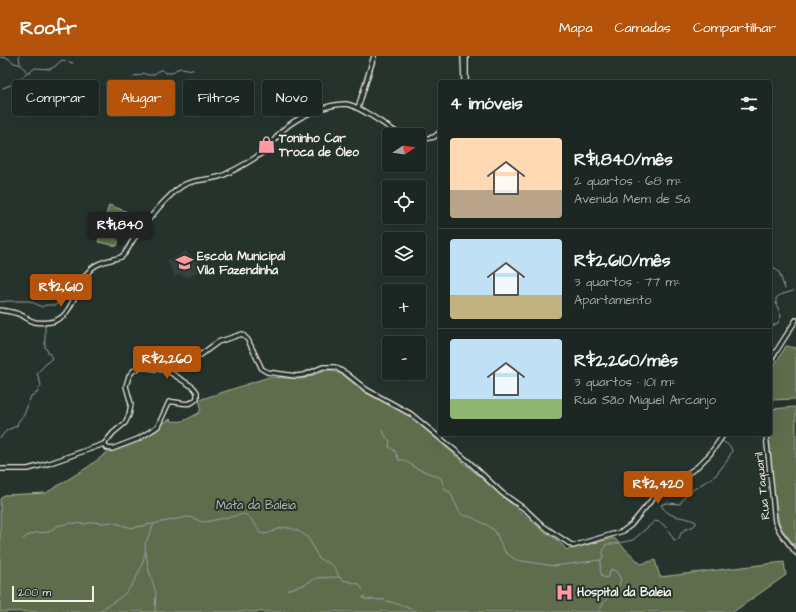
<!DOCTYPE html>
<html lang="pt">
<meta charset="utf-8">
<style>
body{margin:0;font-family:"Architects Daughter",sans-serif;background:#29322f;color:#f1f3f6;height:100vh;display:flex;flex-direction:column;font-size:15px;white-space:nowrap}
*{box-sizing:border-box;margin:0}
p{font-size:13px;color:#a0a5a5}
.icon{flex:none;width:22px;height:22px;fill:none;stroke:currentColor;stroke-width:2;stroke-linecap:round;stroke-linejoin:round}
.map{position:relative;flex:1;overflow:hidden}
.sheet{position:absolute;left:438px;top:24px;width:334px;height:356px;display:flex;flex-direction:column;background:#1c2622;border-radius:4px;box-shadow:0 4px 16px #0002,0 0 0 1px #3a4340}
.sheet>*{flex:none}
.top-card{position:absolute;left:12px;top:24px;width:366px;height:36px;display:flex;gap:8px}
.needle{width:26px;rotate:77deg}
.tools{position:absolute;left:382px;top:72px;display:grid;gap:8px}
.tools a{display:grid;place-items:center;width:44px;height:44px;border-radius:4px;background:#1c2622;box-shadow:0 4px 16px #0002,0 0 0 1px #3a4340;font-size:20px}
.scale{position:absolute;left:12px;bottom:10px;width:82px;box-sizing:border-box;padding-left:4px;border:2px solid #f4f1e8;border-top:0;font-size:11px;line-height:14px;white-space:nowrap;color:#f4f1e8;-webkit-text-stroke:3px #26332d;paint-order:stroke}
.price{position:absolute;translate:-50% -34px;padding:0 9px;border-radius:4px;background:#b45309;color:#fff;font-size:13px;line-height:26px;filter:drop-shadow(0 1px 2px #0008)}
.price::after{content:'';position:absolute;left:50%;top:24px;width:12px;height:9px;margin-left:-6px;background:inherit;clip-path:polygon(0 0,100% 0,50% 100%)}
.price.selected{background:#222;color:#fff}
ul{padding:0;list-style:none}
li{display:flex;align-items:center;gap:12px;height:100px;padding:0 12px}
li+li{border-top:1px solid #3a4340}
li span{display:grid;place-items:center;flex:none;width:112px;height:80px;border-radius:4px;color:#555}
li>.icon{margin-inline-start:auto}
span .icon{width:48px;height:48px;fill:#fffc;stroke-width:1}
li b{font-size:17px}
h2{display:flex;justify-content:space-between;align-items:center;height:48px;padding:0 12px;font-size:17px}
.chip{padding:0 14px;border-radius:4px;background:#1c2622;box-shadow:0 4px 16px #0002,0 0 0 1px #3a4340;font-size:14px;line-height:36px}
.chip.selected{background:#b45309;color:#fff}
header{display:flex;align-items:center;gap:24px;box-sizing:border-box;height:56px;padding:0 20px;background:#b45309;color:#fff}
header strong{font-size:19px}
nav{display:flex;gap:22px;margin-inline-start:auto;font-size:14px}
.map>svg:first-child{display:block}
.built{fill:#383f3e}
.green{fill:#5f6d4e;stroke:#aaaf9b}
.lines{fill:none;stroke-linecap:round;stroke-linejoin:round}
.stream{stroke:#95a1a2;stroke-width:1}
.secondary-casing{stroke:#f4f1e8;stroke-width:6}
.secondary{stroke:#26332d;stroke-width:3.5}
.labels{text-anchor:middle;stroke-width:4;stroke-linejoin:round;paint-order:stroke}
.poi-label{font-size:12px;font-weight:bold;fill:#f4f1e8;stroke:#26332d;text-anchor:start}
.street-label{font-size:12px;fill:#f4f1e8;stroke:#26332d}
.park-label{font-size:12px;fill:#b8bcaa;stroke:#26332d}
</style>
<header>
<strong>Roofr</strong>
<nav><a>Mapa</a><a>Camadas</a><a>Compartilhar</a></nav>
</header>
<div class="map">
<svg width="796" height="556" viewBox="0 0 796 556">
<rect width="100%" height="100%" fill="#26332d"/>
<filter id="ink" filterUnits="userSpaceOnUse"><feTurbulence type="fractalNoise" baseFrequency=".025" numOctaves="2"/><feDisplacementMap in="SourceGraphic" scale="8" xChannelSelector="R" yChannelSelector="G"/><feConvolveMatrix kernelMatrix="1 2 1 2 8 2 1 2 1" color-interpolation-filters="sRGB"/></filter>
<g filter="url(#ink)">
<path class="built" d="M186 195 189 199 196 203 202 210 201 213 188 222 187 220 185 221 180 218 175 221 167 204 170 202 173 203Z"/>
<g class="green">
<path d="M109 149 128 156 117 190 98 186Z"/>
<path d="M786 290 796 292V343L770 344V316Z"/>
<path d="M326 314H331L343 319 364 336 401 353 411 361C454 398 497 436 541 473 549 480 561 484 566 494L614 482 641 508 655 504 660 521 784 506 786 519 733 556H0V443L4 439 46 437 88 411 109 395 139 384 170 363 172 365C185 367 188 362 199 357L201 351 199 344 269 321 303 323Z"/>
<path d="M796 351V491L781 472 777 459 768 378H770V353Z"/>
</g>
<g class="lines">
<g class="stream">
<path d="M19 0 20 7"/>
<path d="M0 1 8 2 14 7 22 9"/>
<path d="M22 10 26 15"/>
<path d="M134 20 141 19 143 17C151 21 153 19 160 14H163L166 17H172C180 9 184 13 193 14"/>
<path d="M3 32 18 26 27 16H30L35 12 50 13 54 11 62 4 73 7"/>
<path d="M770 203 774 212 779 216 785 233"/>
<path d="M0 245 1 246 8 245H30L42 251 46 249H56L72 221"/>
<path d="M770 271 778 267 781 260 776 247V242L780 239 793 235"/>
<path d="M382 372 386 381 390 385 389 391 395 395 399 404H404L416 412 441 422 445 434 450 436 460 457 464 460H469L487 469 495 475 505 496 516 504 554 510 601 504 603 501V496L606 488H614L633 484 655 465C665 466 670 477 674 484L679 483C682 470 689 475 696 468V466C683 459 670 464 661 449L666 447 680 448 685 440 697 431 715 420 727 405 732 395 730 390 722 385"/>
<path d="M0 382 7 374 17 370 18 366 24 359 31 340 37 337 41 329 37 317 52 302 45 291V268"/>
<path d="M23 483 27 480 35 477 49 476 57 470 70 467 85 468 93 466 103 467 112 466 132 472 187 461C195 461 198 466 205 466L244 458C252 461 256 470 260 477 271 481 277 469 289 472 294 473 304 477 308 482 312 487 314 495 318 501 326 510 333 502 339 521"/>
<path d="M146 496 148 511 156 537 155 556"/>
<path d="M287 534 306 528 316 522 339 521 343 524 359 528 363 534"/>
<path d="M365 540 363 541 364 543 384 544 401 549 418 556"/>
<path d="M99 556C106 549 115 546 122 540 133 532 148 502 145 488L154 468"/>
<path d="M598 556 607 542 617 533 621 524 617 516 611 513 608 521 604 522C598 516 601 511 601 504"/>
</g>
<defs>
<g id="secondary">
<path d="M463 0 464 26"/>
<path d="M466 0V26"/>
<path d="M358 52 374 0"/>
<path d="M419 84 434 81 440 76"/>
<path d="M0 254C7 255 15 256 21 259 26 261 29 265 35 266 78 272 69 233 92 212 100 205 112 204 121 201 127 197 129 190 133 184 146 167 164 142 182 130 195 121 214 126 228 117 240 111 254 104 264 95 271 89 276 81 282 75 296 61 326 48 346 48 359 49 387 71 401 79"/>
<path d="M770 305 796 264"/>
<path d="M766 378 775 466 780 476 796 497"/>
<path d="M104 388 107 392 112 393 138 383 154 373 158 370 169 346C178 344 189 353 197 342V336L193 331 171 317 164 314 141 311"/>
<path d="M0 413H28L50 407 104 388 113 377 125 367 129 359 131 348 126 330 129 320 133 315 140 311 163 302 169 301 183 303H195L218 286 242 278 248 284 262 313 267 316 296 320 304 319 323 311H335L347 318 367 334 411 358 468 405 502 437 526 454 543 470 573 490 623 475 631 469 654 441 697 411 710 398 724 378"/>
</g>
</defs>
<use href="#secondary" class="secondary-casing"/>
<use href="#secondary" class="secondary"/>
</g>
</g>
<defs>
<symbol id="shop-bare" viewBox="-9 -9 18 18"><path d="M-5-2.5h2.3a2.7 3.5 0 0 1 5.4 0H5L5.5 6h-11ZM-1.5-2.5h3a1.5 2.3 0 0 0-3 0Z" fill="#ff9aa2" stroke="#26332d" stroke-width="2.5" paint-order="stroke"/></symbol>
<symbol id="school-bare" viewBox="-9 -9 18 18"><path d="M0-5L7-2L0 1L-7-2ZM-4 1L0 2.5L4 1V4Q0 6-4 4Z" fill="#ff9aa2" stroke="#26332d" stroke-width="2.5" paint-order="stroke"/></symbol>
<symbol id="hospital-bare" viewBox="-9 -9 18 18"><path d="M-5-5h3v3.5h4V-5h3V5h-3V1.5h-4V5h-3Z" fill="#ff9aa2" stroke="#26332d" stroke-width="2.5" paint-order="stroke"/></symbol>
</defs>
<g fill-rule="evenodd">
<use href="#shop-bare" x="254" y="76" width="25" height="25"/>
<use href="#school-bare" x="172" y="194" width="25" height="25"/>
<use href="#hospital-bare" x="552" y="524" width="25" height="25"/>
</g>
<g class="labels">
<g class="poi-label">
<text x="279" y="86">Toninho Car<tspan x="279" dy="14">Troca de Óleo</tspan></text>
<text x="197" y="204">Escola Municipal<tspan x="197" dy="14">Vila Fazendinha</tspan></text>
<text x="577" y="540">Hospital da Baleia</text>
</g>
<g class="street-label">
<text transform="translate(762 430) rotate(-96)" y="4">Rua Taquaril</text>
</g>
<g class="park-label">
<text x="256" y="453">Mata da Baleia</text>
</g>
</g>
</svg>
<div class="tools">
<a><svg class="needle" viewBox="-14 -14 28 28"><path d="M0-13l5 13h-10z" fill="#e53935"/><path d="M0 13l5-13h-10z" fill="#a0a5a5"/></svg></a>
<a><svg class="icon" aria-label="locate" viewBox="0 0 24 24"><circle cx="12" cy="12" r="6"/><path d="M12 2v4M12 18v4M2 12h4M18 12h4"/></svg></a>
<a><svg class="icon" aria-label="layers" viewBox="0 0 24 24"><path d="M12 4l9 5-9 5-9-5zM3 14l9 5 9-5"/></svg></a>
<a>+</a>
<a>−</a>
</div>
<div class="scale">200 m</div>
<b class="price selected" style="left:120px;top:190px">R$1,840</b>
<b class="price" style="left:61px;top:252px">R$2,610</b>
<b class="price" style="left:167px;top:324px">R$2,260</b>
<b class="price" style="left:658px;top:449px">R$2,420</b>
<div class="top-card">
<a class="chip">Comprar</a>
<a class="chip selected">Alugar</a>
<a class="chip">Filtros</a>
<a class="chip">Novo</a>
</div>
<section class="sheet">
<h2>4 imóveis<svg class="icon" aria-label="filters" viewBox="0 0 24 24"><path d="M4 7h16M4 17h16"/><circle cx="9" cy="7" r="2"/><circle cx="15" cy="17" r="2"/></svg></h2>
<ul>
<li><span style="background:linear-gradient(#ffd9b3 65%,#b9a48a 0)"><svg class="icon" aria-label="home" viewBox="0 0 24 24"><path d="M3 11l9-7 9 7M6 9v11h12V9"/></svg></span><div><b>R$1,840/mês</b><p>2 quartos · 68 m²</p><p>Avenida Mem de Sá</p></div></li>
<li><span style="background:linear-gradient(#bfe0f5 70%,#c2b280 0)"><svg class="icon" aria-label="home" viewBox="0 0 24 24"><path d="M3 11l9-7 9 7M6 9v11h12V9"/></svg></span><div><b>R$2,610/mês</b><p>3 quartos · 77 m²</p><p>Apartamento</p></div></li>
<li><span style="background:linear-gradient(#bfe0f5 75%,#8fb573 0)"><svg class="icon" aria-label="home" viewBox="0 0 24 24"><path d="M3 11l9-7 9 7M6 9v11h12V9"/></svg></span><div><b>R$2,260/mês</b><p>3 quartos · 101 m²</p><p>Rua São Miguel Arcanjo</p></div></li>
</ul>
</section>
</div>
